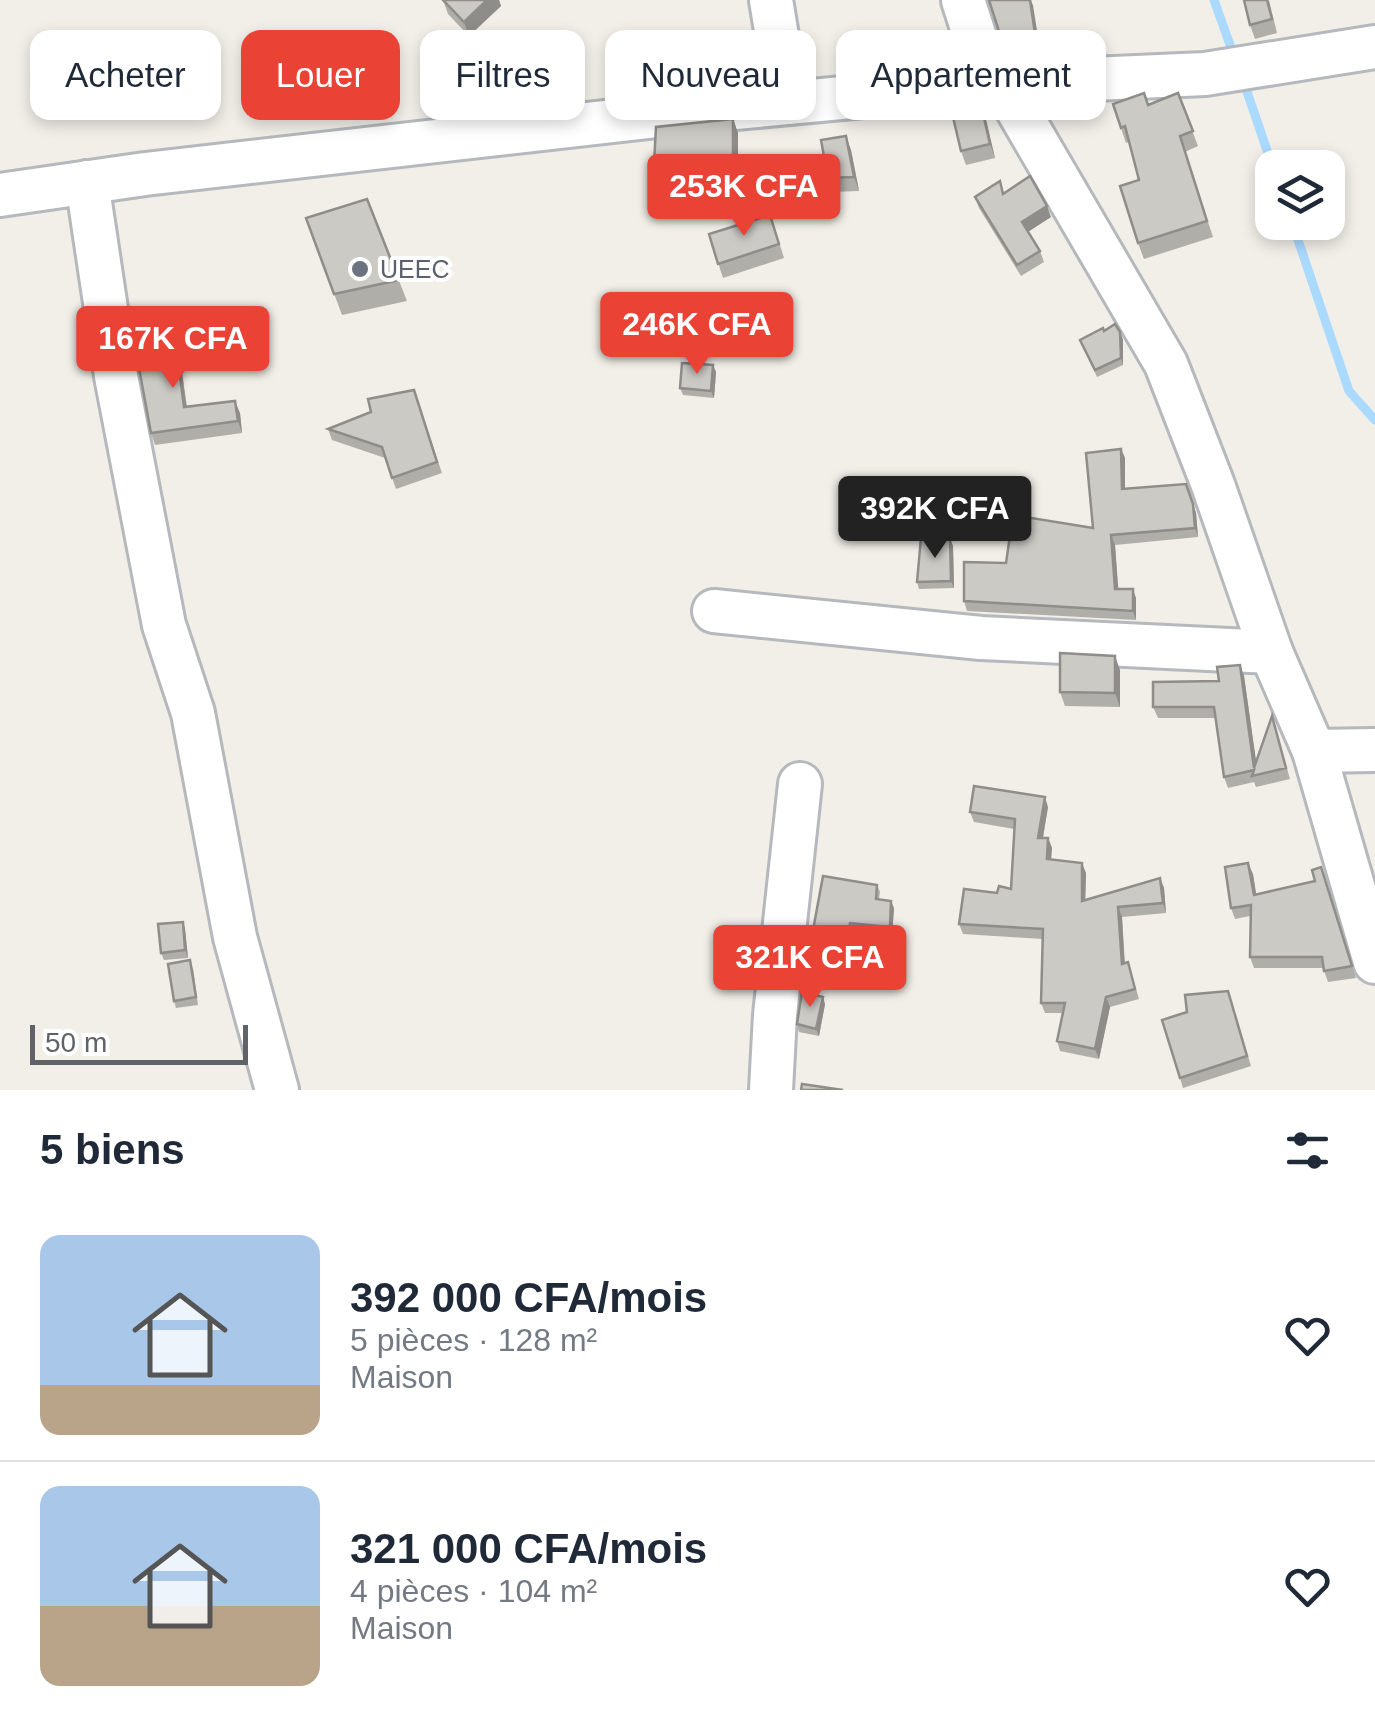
<!DOCTYPE html>
<html lang="fr">
<meta charset="utf-8">
<style>
body{margin:0;font-family:Helvetica,sans-serif;background:#f2f2f3;color:#1f2937;height:100vh;display:flex;flex-direction:column;font-size:38px;white-space:nowrap}
*{box-sizing:border-box;margin:0}
p{font-size:32px;color:#747a83}
.icon{flex:none;width:55px;height:55px;fill:none;stroke:currentColor;stroke-width:2;stroke-linecap:round;stroke-linejoin:round}
.map{position:relative;height:1090px;overflow:hidden}
.side{display:flex;flex-direction:column;background:#fff;flex:1}
.side>*{flex:none}
.guide{position:absolute;left:30px;top:30px;width:1315px;height:90px;display:flex;gap:20px}
.controls{position:absolute;left:1255px;top:150px;display:grid;gap:20px}
.controls a{display:grid;place-items:center;width:90px;height:90px;border-radius:20px;background:#fff;box-shadow:0 5px 15px #0003;font-size:50px}
.scale{position:absolute;left:30px;bottom:25px;width:218px;box-sizing:border-box;padding-left:10px;border:5px solid #5f6368;border-top:0;font-size:28px;line-height:35px;white-space:nowrap;color:#5f6368;-webkit-text-stroke:8px #fff;paint-order:stroke}
.price{position:absolute;translate:-50% -85px;padding:0 22px;border-radius:10px;background:#ea4335;color:#fff;font-size:32px;line-height:65px;filter:drop-shadow(0 2px 5px #0008)}
.price::after{content:'';position:absolute;left:50%;top:60px;width:30px;height:22px;margin-left:-15px;background:inherit;clip-path:polygon(0 0,100% 0,50% 100%)}
.price.on{background:#222;color:#fff}
ul{padding:0;list-style:none}
li{display:flex;align-items:center;gap:30px;height:250px;padding:0 40px}
li+li{border-top:2px solid #e0e1e3}
li span{display:grid;place-items:center;flex:none;width:280px;height:200px;border-radius:20px;color:#555}
li>.icon{margin-inline-start:auto}
span .icon{width:120px;height:120px;fill:#fffc;stroke-width:1}
li b{font-size:42px}
h2{display:flex;justify-content:space-between;align-items:center;height:120px;padding:0 40px;font-size:42px}
.pill{padding:0 35px;border-radius:20px;background:#fff;box-shadow:0 5px 15px #0003;font-size:35px;line-height:90px}
.pill.on{background:#ea4335;color:#fff}
.map>svg:first-child{display:block}
.lines{fill:none;stroke-linecap:round;stroke-linejoin:round}
.stream{stroke:#aadaff;stroke-width:9}
.minor-casing{stroke:#b5b8bc;stroke-width:48}
.minor{stroke:#fff;stroke-width:42}
.wall{fill:#afaea9}
.shaded-wall{fill:#8f8d8a}
.building{fill:#cccac5;stroke:#8f8d8a;stroke-width:2.5}
.worship-dot{fill:#6b7280;stroke:#fff;stroke-width:4}
.labels{text-anchor:middle;stroke-width:8;stroke-linejoin:round;paint-order:stroke}
.worship-label{font-size:25px;fill:#5b616d;stroke:#fff;text-anchor:start}
</style>
<div class="map">
<svg width="1375" height="1090" viewBox="0 0 1375 1090">
<rect width="100%" height="100%" fill="#f1efe8"/>
<g class="lines">
<g class="stream">
<path d="M1214 0 1234 56"/>
<path d="M1243 80 1273 168"/>
<path d="M1292 222 1349 391 1375 420"/>
</g>
<defs>
<g id="minor">
<path d="M771 0 788 103"/>
<path d="M963 0 990 84"/>
<path d="M1002 83 1166 364 1213 485 1271 652 1314 751 1375 750"/>
<path d="M87 182 116 376 164 625 193 713 235 937 277 1090"/>
<path d="M0 195 145 174 693 112 1002 83 1205 74 1375 47"/>
<path d="M714 611 981 638 1271 652"/>
<path d="M1314 751 1375 962"/>
<path d="M771 1090 775 1015 800 784"/>
</g>
</defs>
<use href="#minor" class="minor-casing"/>
<use href="#minor" class="minor"/>
</g>
<g class="wall">
<path d="M443 0H499L501 6 469 36 448 14Z"/>
<path d="M989 0H1031L1040 50 1007 55Z"/>
<path d="M1269 0 1277 33 1255 39 1250 25Z"/>
<path d="M358 78 395 91 378 105 361 86Z"/>
<path d="M1178 93 1198 146 1185 152 1213 237 1144 259 1138 243 1139 180 1129 142 1126 143 1113 104 1149 105Z"/>
<path d="M981 105 995 158 966 165 961 151Z"/>
<path d="M733 119 738 133V192H713L709 180 659 178 654 164Z"/>
<path d="M851 150 859 191 833 192 828 178Z"/>
<path d="M1004 193 1051 217 1028 232 1040 251 1044 262 1021 276 979 208 975 197Z"/>
<path d="M367 199 407 301 342 315 306 218Z"/>
<path d="M775 229 784 258 723 278 709 234Z"/>
<path d="M1104 331 1120 332 1123 340V365L1097 377 1080 340Z"/>
<path d="M175 338 179 350 187 407 240 413 242 433 155 445 151 433Z"/>
<path d="M713 365 716 372 714 398 683 395 680 388Z"/>
<path d="M414 390 442 473 396 489 385 458 332 440 328 429 371 412Z"/>
<path d="M1121 449 1125 458V488L1186 484 1196 513 1198 537 1115 545 1118 589 1136 598V620L967 611 964 601 1006 563 1093 528Z"/>
<path d="M950 539 953 546 954 588 919 589 917 582Z"/>
<path d="M1240 665 1244 676 1256 763 1272 716 1290 779 1256 787 1254 782 1228 788 1224 777 1216 718H1158L1153 707 1219 681Z"/>
<path d="M1120 670V707L1065 706 1060 692Z"/>
<path d="M1048 807 1043 838H1048L1052 848 1051 860 1086 873 1085 900 1160 878 1164 888 1166 913 1122 917 1125 963 1131 972 1139 999 1110 1007 1099 1059 1060 1051 1057 1041 1063 1013H1045L1041 1003 1042 939 963 934 959 924 997 893 1011 889 1014 829 974 822 970 812Z"/>
<path d="M1321 867 1356 978 1328 982 1323 968H1254L1250 957V916L1235 919 1231 908 1253 874 1256 895 1315 881Z"/>
<path d="M877 885 880 892 879 899 894 908 892 935 852 930 849 954 814 948 811 941Z"/>
<path d="M183 922 185 929 188 958 164 960 161 953Z"/>
<path d="M193 967 198 1005 176 1008 174 1001Z"/>
<path d="M1228 991 1251 1066 1183 1088 1180 1078 1187 1012Z"/>
<path d="M825 1004 819 1036 799 1032 797 1024Z"/>
</g>
<g class="shaded-wall">
<path d="M487 0H499L501 6 469 36 464 22Z"/>
<path d="M1030 0 1033 5 1040 50 1036 40Z"/>
<path d="M392 84 395 91 378 105 376 98Z"/>
<path d="M981 105 986 119 995 158 990 144Z"/>
<path d="M733 119 738 133V192L733 178Z"/>
<path d="M846 136 851 150 859 191 854 177Z"/>
<path d="M1047 206 1051 217 1026 233 1022 222Z"/>
<path d="M1120 332 1123 340V365L1121 358Z"/>
<path d="M175 338 179 350 188 419 184 407Z"/>
<path d="M713 365 716 372 714 398 711 391Z"/>
<path d="M235 401 240 413 242 433 238 421Z"/>
<path d="M1121 449 1125 458V498L1122 489Z"/>
<path d="M1193 504 1196 513 1198 537 1195 528Z"/>
<path d="M1111 535 1115 545 1119 598 1115 589Z"/>
<path d="M950 539 953 546 954 588 951 581Z"/>
<path d="M1133 589 1136 598V620L1133 611Z"/>
<path d="M1115 656 1120 670V707L1115 693Z"/>
<path d="M1240 665 1244 676 1258 774 1254 768Z"/>
<path d="M1045 797 1048 807 1041 848 1038 838Z"/>
<path d="M1048 838 1052 848 1050 869 1047 859Z"/>
<path d="M1082 863 1086 873 1085 911 1082 901Z"/>
<path d="M1248 863 1253 874 1258 906 1254 895Z"/>
<path d="M1160 878 1164 888 1166 913 1163 903Z"/>
<path d="M891 901 894 908 892 935 890 927Z"/>
<path d="M1118 907 1122 917 1125 974 1122 964Z"/>
<path d="M183 922 185 929 188 958 185 950Z"/>
<path d="M850 923 852 930 849 954 846 947Z"/>
<path d="M823 997 825 1004 819 1036 816 1029Z"/>
<path d="M1106 997 1110 1007 1099 1059 1095 1049Z"/>
</g>
<g class="building">
<path d="M443 0H487L464 22Z"/>
<path d="M989 0H1030L1036 40 1003 44Z"/>
<path d="M1244 0H1267L1272 19 1250 25Z"/>
<path d="M375 64 392 84 376 98 358 78Z"/>
<path d="M1144 93 1148 105 1178 93 1193 131 1180 136 1207 221 1138 243 1120 186 1139 180 1125 126 1121 128 1113 104Z"/>
<path d="M981 105 990 144 961 151 952 113Z"/>
<path d="M733 119V178H708V166L654 164 656 127Z"/>
<path d="M846 136 854 177 828 178 821 140Z"/>
<path d="M1030 176 1047 206 1022 222 1040 251 1017 265 975 197 1000 181 1003 194Z"/>
<path d="M367 199 399 280 334 294 306 218Z"/>
<path d="M770 215 779 244 718 264 709 234Z"/>
<path d="M1115 324 1120 332 1121 358 1095 370 1080 340 1103 328 1104 331Z"/>
<path d="M175 338 184 407 235 401 238 421 151 433 134 341Z"/>
<path d="M682 363 713 365 711 391 680 388Z"/>
<path d="M414 390 437 462 392 478 382 447 328 429 371 412 368 399Z"/>
<path d="M1121 449 1122 489 1186 484 1193 504 1195 528 1111 535 1115 589H1133V611L964 601V562L1006 563 1013 515 1093 528 1086 453Z"/>
<path d="M921 538 950 539 951 581 917 582Z"/>
<path d="M1060 653 1115 656V693L1060 692Z"/>
<path d="M1240 665 1254 768 1272 716 1286 768 1252 776 1254 770 1224 777 1214 707H1153V682L1219 681 1217 667Z"/>
<path d="M974 786 1045 797 1038 838H1048L1047 859 1082 863V901L1160 878 1163 903 1118 907 1122 964 1128 962 1135 989 1106 997 1095 1049 1057 1041 1065 1003H1041L1043 929 959 924 964 889 997 893 999 886 1011 889 1015 819 970 812Z"/>
<path d="M1248 863 1254 895 1315 881 1312 870 1321 867 1352 966 1324 971 1322 957H1250L1251 905 1231 908 1225 867Z"/>
<path d="M823 876 877 885 876 899 891 901 890 927 850 923 846 947 811 941Z"/>
<path d="M183 922 185 950 161 953 158 924Z"/>
<path d="M190 960 196 997 174 1001 168 964Z"/>
<path d="M1228 991 1247 1056 1180 1078 1162 1020 1187 1012 1185 995Z"/>
<path d="M802 992 823 997 816 1029 797 1024Z"/>
<path d="M802 1084 843 1090H801Z"/>
</g>
<circle class="worship-dot" cx="360" cy="269" r="10"/>
<g class="labels">
<g class="worship-label">
<text x="380" y="278">UEEC</text>
</g>
</g>
</svg>
<div class="controls">
<a><svg class="icon" aria-label="layers" viewBox="0 0 24 24"><path d="M12 4l9 5-9 5-9-5zM3 14l9 5 9-5"/></svg></a>
</div>
<div class="scale">50 m</div>
<b class="price" style="left:744px;top:239px">253K CFA</b>
<b class="price" style="left:697px;top:377px">246K CFA</b>
<b class="price" style="left:173px;top:391px">167K CFA</b>
<b class="price on" style="left:935px;top:561px">392K CFA</b>
<b class="price" style="left:810px;top:1010px">321K CFA</b>
<div class="guide">
<a class="pill">Acheter</a>
<a class="pill on">Louer</a>
<a class="pill">Filtres</a>
<a class="pill">Nouveau</a>
<a class="pill">Appartement</a>
</div>
</div>
<section class="side">
<h2>5 biens<svg class="icon" aria-label="filters" viewBox="0 0 24 24"><path d="M4 7h16M4 17h16"/><circle cx="9" cy="7" r="2"/><circle cx="15" cy="17" r="2"/></svg></h2>
<ul>
<li><span style="background:linear-gradient(#a9c7e8 75%,#b9a48a 0)"><svg class="icon" aria-label="home" viewBox="0 0 24 24"><path d="M3 11l9-7 9 7M6 9v11h12V9"/></svg></span><div><b>392 000 CFA/mois</b><p>5 pièces · 128 m²</p><p>Maison</p></div><svg class="icon" aria-label="heart" viewBox="0 0 24 24"><path d="M12 20l-8-8c-3-5 5-10 8-4 3-6 11-1 8 4z"/></svg></li>
<li><span style="background:linear-gradient(#a9c7e8 60%,#b9a48a 0)"><svg class="icon" aria-label="home" viewBox="0 0 24 24"><path d="M3 11l9-7 9 7M6 9v11h12V9"/></svg></span><div><b>321 000 CFA/mois</b><p>4 pièces · 104 m²</p><p>Maison</p></div><svg class="icon" aria-label="heart" viewBox="0 0 24 24"><path d="M12 20l-8-8c-3-5 5-10 8-4 3-6 11-1 8 4z"/></svg></li>
</ul>
</section>
